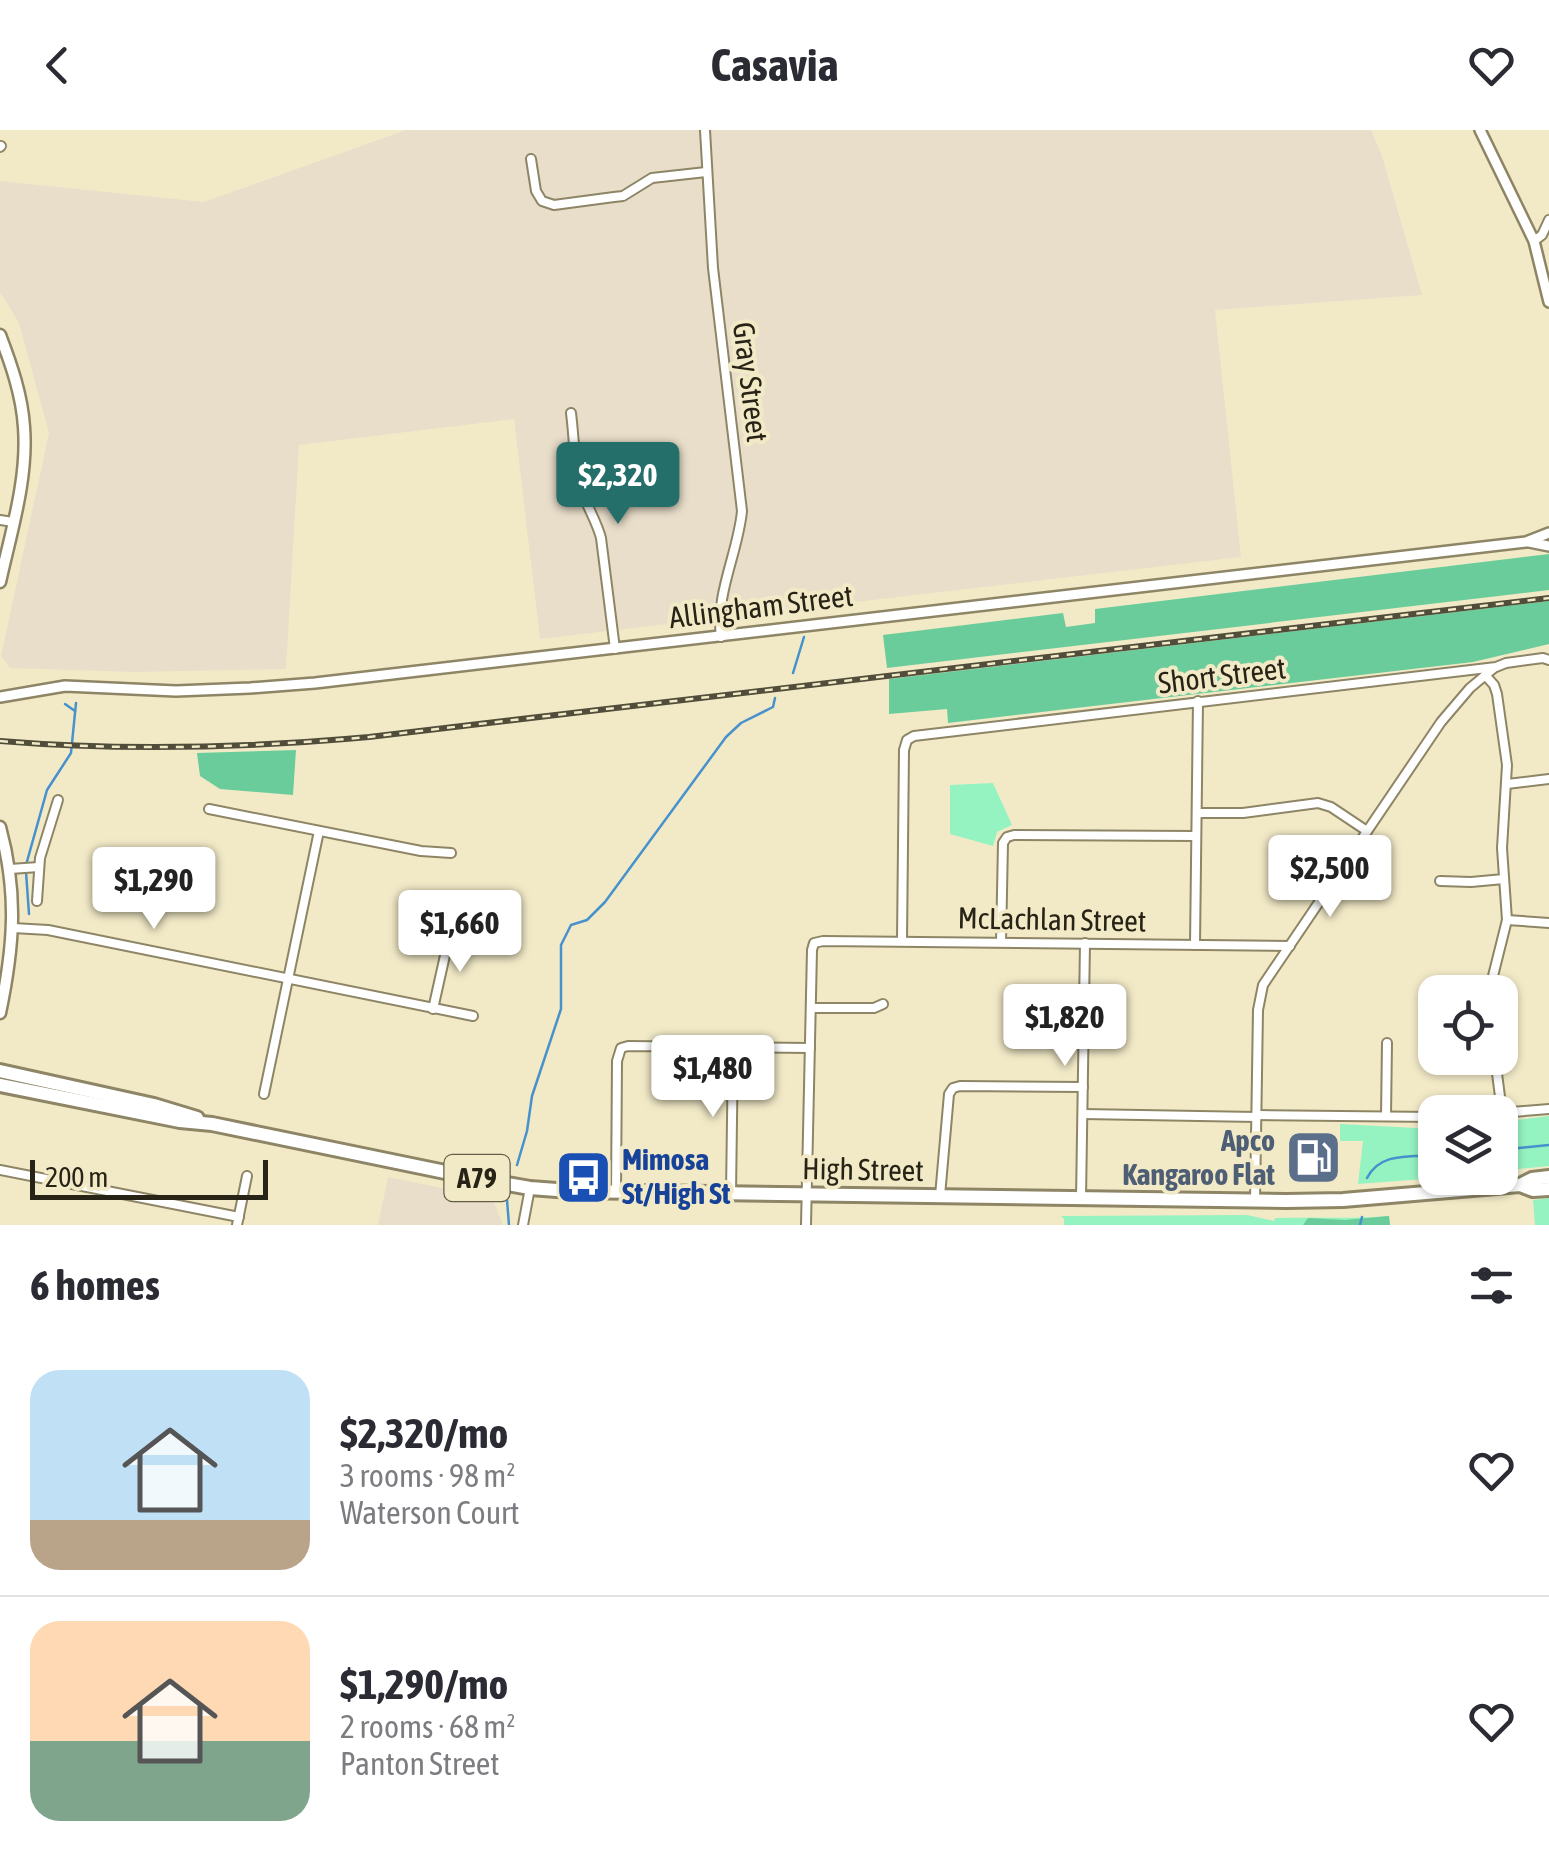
<!DOCTYPE html>
<meta charset="utf-8">
<style>
body{margin:0;font-family:"Asap Condensed",sans-serif;background:#f7f7f7;color:#2b2b33;height:100vh;display:flex;flex-direction:column;font-size:38px;white-space:nowrap}
*{box-sizing:border-box;margin:0}
p{font-size:32px;color:#7c7c81}
.icon{flex:none;width:55px;height:55px;fill:none;stroke:currentColor;stroke-width:2;stroke-linecap:round;stroke-linejoin:round}
.map{position:relative;height:1095px;overflow:hidden}
.details{display:flex;flex-direction:column;background:#fff;flex:1}
.details>*{flex:none}
.fabs{position:absolute;left:1418px;top:845px;display:grid;gap:20px}
.fabs a{display:grid;place-items:center;width:100px;height:100px;border-radius:20px;background:#fff;box-shadow:0 2px 8px #0004;font-size:50px}
.scale{position:absolute;left:30px;bottom:25px;width:238px;box-sizing:border-box;padding-left:10px;border:5px solid #272316;border-top:0;font-size:28px;line-height:35px;white-space:nowrap;color:#272316;-webkit-text-stroke:8px #f2eac7;paint-order:stroke}
.price{position:absolute;translate:-50% -85px;padding:0 22px;border-radius:10px;background:#fff;color:#222;font-size:32px;line-height:65px;filter:drop-shadow(0 2px 5px #0008)}
.price::after{content:'';position:absolute;left:50%;top:60px;width:30px;height:22px;margin-left:-15px;background:inherit;clip-path:polygon(0 0,100% 0,50% 100%)}
.price.on{background:#246f6a;color:#fff}
ul{padding:0;list-style:none}
li{display:flex;align-items:center;gap:30px;height:250px;padding:0 30px}
li+li{border-top:2px solid #e1e1e2}
li span{display:grid;place-items:center;flex:none;width:280px;height:200px;border-radius:30px;color:#555}
li>.icon{margin-inline-start:auto}
span .icon{width:120px;height:120px;fill:#fffc;stroke-width:1}
li b{font-size:42px}
h2{display:flex;justify-content:space-between;align-items:center;height:120px;padding:0 30px;font-size:42px}
header{display:flex;justify-content:space-between;align-items:center;height:130px;padding:0 30px;background:#fff;font-size:45px;font-weight:700}
.map>svg:first-child{display:block}
.industrial{fill:#e9deca}
.green{fill:#95f3c2}
.forest{fill:#6acc9b}
.lines{fill:none;stroke-linecap:round;stroke-linejoin:round}
.stream{stroke:#4791cd;stroke-width:2.5}
.minor-casing{stroke:#8d8565;stroke-width:12}
.tertiary-casing{stroke:#8d8565;stroke-width:14}
.secondary-casing{stroke:#8d8565;stroke-width:15}
.trunk-casing{stroke:#8d8565;stroke-width:18}
.minor{stroke:#fff;stroke-width:8}
.tertiary{stroke:#fff;stroke-width:9}
.secondary{stroke:#fff;stroke-width:10}
.trunk{stroke:#fff;stroke-width:12}
.rail-casing{stroke:#514d3b;stroke-width:6}
.rail{stroke:#f2eac7;stroke-width:2.5;stroke-dasharray:8;stroke-linecap:butt}
.labels{text-anchor:middle;stroke-width:8;stroke-linejoin:round;paint-order:stroke}
.shield{fill:#f2eac7;stroke:#645f4b;stroke-width:2.5}
.shield-label{font-size:28px;font-weight:bold;fill:#272316}
.street-label{font-size:30px;fill:#272316;stroke:#f2eac7}
.service-label{font-size:30px;font-weight:bold;fill:#4e5e75;stroke:#f2eac7;text-anchor:end}
.transit-label{font-size:30px;font-weight:bold;fill:#164399;stroke:#f2eac7;text-anchor:start}
</style>
<header><svg class="icon" aria-label="back" viewBox="0 0 24 24"><path d="M15 5l-7 7 7 7"/></svg>Casavia<svg class="icon" aria-label="heart" viewBox="0 0 24 24"><path d="M12 20l-8-8c-3-5 5-10 8-4 3-6 11-1 8 4z"/></svg></header>
<div class="map">
<svg width="1549" height="1095" viewBox="0 0 1549 1095">
<rect width="100%" height="100%" fill="#f2eac7"/>
<g class="industrial">
<path d="M406 0H1371L1382 26 1422 165 1215 180 1241 427 540 509 514 289 299 315 286 539 134 542 10 538 1 526 49 303 19 193 0 162V51L204 72Z"/>
<path d="M388 1047 492 1068 502 1092V1095H378Z"/>
</g>
<g class="green">
<path d="M993 653 1012 695 997 702 993 716 950 704V655Z"/>
<path d="M1549 986V1036L1500 1041V992Z"/>
<path d="M1340 994 1435 999V1048H1437L1358 1054 1363 1011H1340Z"/>
<path d="M1549 1068V1095H1535L1533 1070Z"/>
<path d="M1247 1085 1274 1091 1275 1088C1313 1087 1351 1089 1389 1086L1390 1095H1064V1089L1061 1086Z"/>
</g>
<g class="forest">
<path d="M1549 424V460L887 538 883 505 1063 483 1066 497 1095 493V479Z"/>
<path d="M1549 471V514L1473 532 948 593 947 579 889 584V549Z"/>
<path d="M296 620 293 665 220 659 200 646 197 623Z"/>
<path d="M1389 1086 1390 1095H1303L1308 1088 1345 1090Z"/>
</g>
<g class="lines">
<g class="stream">
<path d="M793 543 804 507"/>
<path d="M65 574 75 581"/>
<path d="M26 735 47 660 71 623 76 573"/>
<path d="M26 742 29 784"/>
<path d="M1500 1020 1549 1015"/>
<path d="M517 1035 527 1001 532 966 561 879V815L571 795 587 790 605 772 726 607 741 593 773 577 775 568"/>
<path d="M1367 1048C1380 1022 1410 1027 1435 1025"/>
<path d="M507 1070 509 1095"/>
<path d="M1360 1095 1362 1087"/>
</g>
<defs>
<g id="minor">
<path d="M705 0 713 138 742 381C738 423 715 464 721 507"/>
<path d="M0 17 1 16"/>
<path d="M531 29 536 61 542 71 554 75 614 67 623 66 652 48 706 42"/>
<path d="M1534 111 1542 105 1549 90"/>
<path d="M571 283C574 306 574 332 580 355 585 374 596 389 601 408L615 519"/>
<path d="M0 390 13 392"/>
<path d="M1485 545 1494 555 1497 564 1507 635 1502 718 1507 790 1489 862"/>
<path d="M1507 654 1549 649"/>
<path d="M209 679 421 721 451 723"/>
<path d="M1197 683H1243L1318 673 1331 677 1367 701"/>
<path d="M10 739 39 737"/>
<path d="M1440 751 1471 752 1504 749"/>
<path d="M37 771 40 728 58 670"/>
<path d="M1507 790 1549 793"/>
<path d="M13 798 48 800 473 886"/>
<path d="M902 810 904 620 907 610 914 606 1496 537 1506 533 1543 528 1549 530"/>
<path d="M1001 812 1003 713 1007 707 1014 705 1196 706"/>
<path d="M1195 815 1198 571"/>
<path d="M811 878H874L883 874"/>
<path d="M433 879 450 803"/>
<path d="M1495 928 1502 982"/>
<path d="M264 964 319 701"/>
<path d="M1500 983 1549 979"/>
<path d="M1083 984 1257 987"/>
<path d="M1257 985 1435 987"/>
<path d="M1386 986 1387 913"/>
<path d="M0 1040 239 1087"/>
<path d="M616 1063 617 931 621 918 628 916 810 918"/>
<path d="M731 1063 733 917"/>
<path d="M940 1066 949 964 953 958 960 956 1083 957"/>
<path d="M1081 1069 1085 813"/>
<path d="M1255 1071 1258 880 1263 855 1441 592 1470 558 1494 538"/>
<path d="M237 1095 247 1046"/>
<path d="M523 1095 530 1058"/>
<path d="M806 1095 812 820 814 813 823 811 1290 816"/>
</g>
<g id="tertiary">
<path d="M1480 0 1534 111 1549 172"/>
<path d="M1529 412 1549 416"/>
<path d="M0 567 65 556 176 561 250 558 315 553 1526 412 1549 403"/>
</g>
<g id="secondary">
<path d="M0 205C11 234 22 265 24 297 28 349 11 402 0 452"/>
<path d="M0 697C18 763 14 816 0 883"/>
</g>
<g id="trunk">
<path d="M0 941 154 975 197 988"/>
<path d="M0 955 180 991 212 994 484 1050 530 1058 570 1061 1286 1071 1343 1070 1520 1055 1533 1060 1549 1059"/>
<path d="M1520 1055 1532 1049 1549 1047"/>
</g>
</defs>
<use href="#minor" class="minor-casing"/>
<use href="#tertiary" class="tertiary-casing"/>
<use href="#secondary" class="secondary-casing"/>
<use href="#trunk" class="trunk-casing"/>
<use href="#minor" class="minor"/>
<use href="#tertiary" class="tertiary"/>
<use href="#secondary" class="secondary"/>
<use href="#trunk" class="trunk"/>
<defs>
<path id="rail" d="M0 611C123 621 246 618 369 607L1549 468"/>
</defs>
<use href="#rail" class="rail-casing"/>
<use href="#rail" class="rail"/>
</g>
<defs>
<symbol id="fuel-square" viewBox="-11 -11 22 22"><rect x="-9" y="-9" width="18" height="18" rx="4" fill="#5c6f8a" stroke="#f2eac7"/><path d="M-5.5-6h7V0h2V4h1.3V-2.5L3-4.5l.8-.8L6-3V5H2.5V1h-1V6h-7ZM-4.2-4.7v3.2H.2V-4.7Z" fill="#fff"/></symbol>
<symbol id="bus-square" viewBox="-11 -11 22 22"><rect x="-9" y="-9" width="18" height="18" rx="4" fill="#1a4fb4" stroke="#f2eac7"/><path d="M-5-6H5V4H4V6H2V4H-2V6H-4V4H-5ZM-3.5-4V0h7V-4ZM-3.5 1.2v1.5H-2V1.2ZM2 1.2v1.5H3.5V1.2Z" fill="#fff"/></symbol>
</defs>
<g fill-rule="evenodd">
<use href="#fuel-square" x="1282" y="996" width="63" height="63"/>
<use href="#bus-square" x="552" y="1016" width="63" height="63"/>
</g>
<g class="labels">
<rect class="shield" x="444.5" y="1025" width="65" height="46" rx="8"/>
<g class="shield-label">
<text x="477" y="1058">A79</text>
</g>
<g class="street-label">
<text transform="translate(750 252) rotate(83)" y="10">Gray Street</text>
<text transform="translate(761 477) rotate(-7)" y="10">Allingham Street</text>
<text transform="translate(1222 546) rotate(-7)" y="10">Short Street</text>
<text transform="translate(1052 790) rotate(1)" y="10">McLachlan Street</text>
<text transform="translate(863 1040) rotate(1)" y="10">High Street</text>
</g>
<g class="service-label">
<text x="1275" y="1021">Apco<tspan x="1275" dy="34">Kangaroo Flat</tspan></text>
</g>
<g class="transit-label">
<text x="622" y="1040">Mimosa<tspan x="622" dy="34">St/High St</tspan></text>
</g>
</g>
</svg>
<div class="fabs">
<a><svg class="icon" aria-label="locate" viewBox="0 0 24 24"><circle cx="12" cy="12" r="6"/><path d="M12 2v4M12 18v4M2 12h4M18 12h4"/></svg></a>
<a><svg class="icon" aria-label="layers" viewBox="0 0 24 24"><path d="M12 4l9 5-9 5-9-5zM3 14l9 5 9-5"/></svg></a>
</div>
<div class="scale">200 m</div>
<b class="price on" style="left:618px;top:397px">$2,320</b>
<b class="price" style="left:1330px;top:790px">$2,500</b>
<b class="price" style="left:154px;top:802px">$1,290</b>
<b class="price" style="left:460px;top:845px">$1,660</b>
<b class="price" style="left:1065px;top:939px">$1,820</b>
<b class="price" style="left:713px;top:990px">$1,480</b>
</div>
<section class="details">
<h2>6 homes<svg class="icon" aria-label="filters" viewBox="0 0 24 24"><path d="M4 7h16M4 17h16"/><circle cx="9" cy="7" r="2"/><circle cx="15" cy="17" r="2"/></svg></h2>
<ul>
<li><span style="background:linear-gradient(#bfe0f5 75%,#b9a48a 0)"><svg class="icon" aria-label="home" viewBox="0 0 24 24"><path d="M3 11l9-7 9 7M6 9v11h12V9"/></svg></span><div><b>$2,320/mo</b><p>3 rooms · 98 m²</p><p>Waterson Court</p></div><svg class="icon" aria-label="heart" viewBox="0 0 24 24"><path d="M12 20l-8-8c-3-5 5-10 8-4 3-6 11-1 8 4z"/></svg></li>
<li><span style="background:linear-gradient(#ffd9b3 60%,#7fa58c 0)"><svg class="icon" aria-label="home" viewBox="0 0 24 24"><path d="M3 11l9-7 9 7M6 9v11h12V9"/></svg></span><div><b>$1,290/mo</b><p>2 rooms · 68 m²</p><p>Panton Street</p></div><svg class="icon" aria-label="heart" viewBox="0 0 24 24"><path d="M12 20l-8-8c-3-5 5-10 8-4 3-6 11-1 8 4z"/></svg></li>
</ul>
</section>
